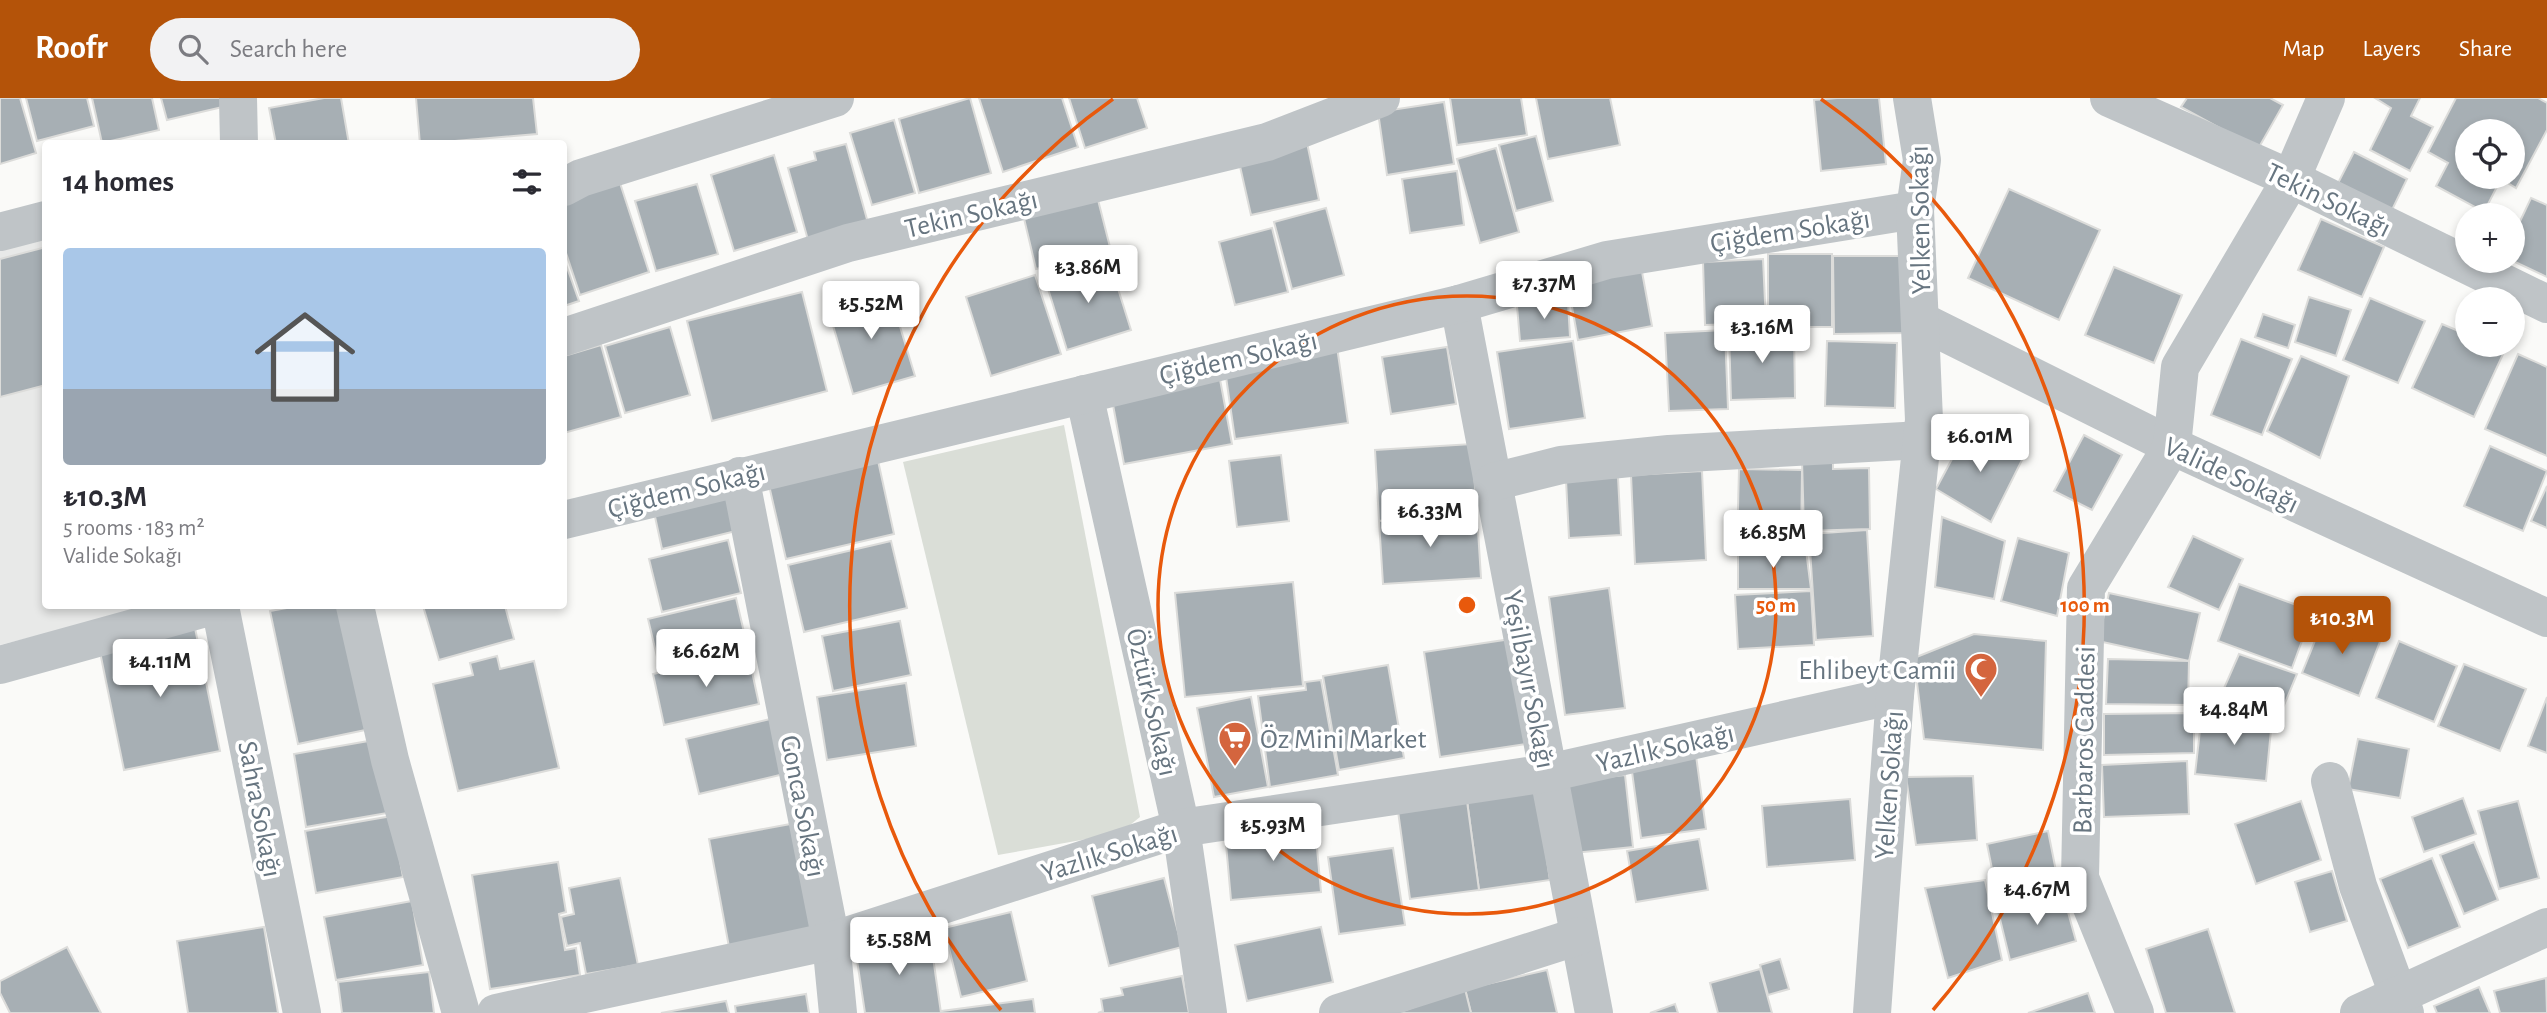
<!DOCTYPE html>
<meta charset="utf-8">
<style>
body{margin:0;font-family:"Alegreya Sans",sans-serif;background:#f2f2f3;color:#2b2b33;height:100vh;display:flex;flex-direction:column;font-size:26px;white-space:nowrap}
*{box-sizing:border-box;margin:0}
p{font-size:23px;color:#7c7c81}
.icon{flex:none;width:38px;height:38px;fill:none;stroke:currentColor;stroke-width:2;stroke-linecap:round;stroke-linejoin:round}
.map{position:relative;flex:1;overflow:hidden}
.panel{position:absolute;left:42px;top:42px;width:525px;height:469px;display:flex;flex-direction:column;background:#fff;border-radius:7px;box-shadow:0 4px 10px #0003}
.panel>*{flex:none}
.fabs{position:absolute;left:2455px;top:21px;display:grid;gap:14px}
.fabs a{display:grid;place-items:center;width:70px;height:70px;border-radius:50%;background:#fff;box-shadow:0 4px 10px #0003;font-size:35px}
.price{position:absolute;translate:-50% -60px;padding:0 16px;border-radius:7px;background:#fff;color:#222;font-size:23px;line-height:46px;filter:drop-shadow(0 2px 4px #0008)}
.price::after{content:'';position:absolute;left:50%;top:42px;width:21px;height:16px;margin-left:-10px;background:inherit;clip-path:polygon(0 0,100% 0,50% 100%)}
.price.on{background:#b45309;color:#fff}
ul{padding:0;list-style:none}
li{display:grid;align-content:center;gap:14px;height:371px;padding:0 21px}
li+li{border-top:2px solid #e1e1e2}
li span{display:grid;place-items:center;height:217px;border-radius:7px;color:#555}
li>.icon{margin-inline-start:auto}
span .icon{width:126px;height:126px;fill:#fffc;stroke-width:1}
li b{font-size:30px}
h2{display:flex;justify-content:space-between;align-items:center;height:84px;padding:0 21px;font-size:30px}
header{display:flex;align-items:center;gap:42px;box-sizing:border-box;height:98px;padding:0 35px;background:#b45309;color:#fff}
header strong{font-size:33px}
nav{display:flex;gap:38px;margin-inline-start:auto;font-size:24px}
.search{width:490px;height:63px;background:#f2f2f3;display:flex;align-items:center;gap:18px;box-sizing:border-box;padding:0 24px;border-radius:38px;color:#7c7c81;font-size:26px}
.map>svg:first-child{display:block}
.built{fill:#e8e9e8}
.green{fill:#daded7}
.building{fill:#a7afb4;stroke:#dcdcda;stroke-width:2;fill-rule:evenodd}
.lines{fill:none;stroke-linecap:round;stroke-linejoin:round}
.minor{stroke:#bfc4c7;stroke-width:38}
.ring{fill:none;stroke:#e8590c;stroke-width:3.5}
.labels{text-anchor:middle;stroke-width:7;stroke-linejoin:round;paint-order:stroke}
.street-label{font-size:28px;fill:#677580;stroke:#fff}
.poi-label{font-size:28px;fill:#677580;stroke:#fff;text-anchor:end}
.centre{fill:#e8590c;stroke:#fff;stroke-width:3.5}
.ring-label{font-size:21px;text-anchor:middle;font-weight:bold;fill:#e8590c;stroke:#fff;stroke-width:7;stroke-linejoin:round;paint-order:stroke}
</style>
<header>
<strong>Roofr</strong>
<div class="search"><svg class="icon" aria-label="search" viewBox="0 0 24 24"><circle cx="10" cy="10" r="6"/><path d="M15 15l6 6"/></svg>Search here</div>
<nav><a>Map</a><a>Layers</a><a>Share</a></nav>
</header>
<div class="map">
<svg width="2547" height="915" viewBox="0 0 2547 915">
<rect width="100%" height="100%" fill="#fafaf8"/>
<path class="built" d="M45 136 46 508H154L0 547V148Z"/>
<path class="green" d="M1064 327 1140 719 1120 735 998 757 903 364Z"/>
<g class="building">
<path d="M0 0H20L36 55 0 66Z"/>
<path d="M26 0H87L94 28 37 43Z"/>
<path d="M92 0H152L159 32 102 45Z"/>
<path d="M161 0H229L231 7 167 22Z"/>
<path d="M324 0H341L349 46H276L269 10Z"/>
<path d="M416 0H533L537 36 420 46Z"/>
<path d="M970 0 991 75 919 95 899 21Z"/>
<path d="M979 0H1062L1078 49 1003 74Z"/>
<path d="M1069 0H1137L1147 30 1085 50Z"/>
<path d="M1450 0H1521L1527 37 1457 47Z"/>
<path d="M1536 0H1610L1620 47 1548 61Z"/>
<path d="M1837 0H1879L1886 66 1821 73 1814 2Z"/>
<path d="M2187 0H2270L2283 7 2258 51 2181 9Z"/>
<path d="M2375 0H2420L2411 18 2433 29 2410 73 2370 52 2391 10Z"/>
<path d="M2456 0H2538L2547 5V32L2516 90 2501 81 2484 114 2436 88 2448 65 2428 54ZM2468 33H2513V79H2468Z"/>
<path d="M1444 4 1454 66 1387 77 1378 14Z"/>
<path d="M894 22 915 95 872 107 850 35Z"/>
<path d="M1536 38 1553 103 1516 113 1499 47Z"/>
<path d="M1306 40 1319 102 1251 117 1237 55Z"/>
<path d="M846 46 868 125 808 142 788 70 816 62 814 54Z"/>
<path d="M1496 50 1519 134 1480 145 1457 61Z"/>
<path d="M2354 54 2407 81 2391 114 2337 87Z"/>
<path d="M774 57 797 134 734 153 711 77Z"/>
<path d="M1457 73 1464 127 1410 135 1402 81Z"/>
<path d="M619 82 649 174 580 197 564 149V101Z"/>
<path d="M697 86 718 156 656 173 635 103Z"/>
<path d="M2009 91 2100 132 2059 222 1968 180Z"/>
<path d="M1096 94 1111 153 1036 171 1022 112Z"/>
<path d="M2531 100 2547 107V179L2513 163V138Z"/>
<path d="M1326 110 1344 177 1292 191 1274 124Z"/>
<path d="M2321 121 2384 149 2362 199 2298 172Z"/>
<path d="M1272 130 1288 194 1235 207 1219 144Z"/>
<path d="M46 149V287L0 299V161Z"/>
<rect x="1768" y="156" width="64" height="73"/>
<path d="M1833 158H1906L1907 235 1834 236Z"/>
<path d="M564 161 579 203 564 208Z"/>
<path d="M1763 161 1766 225 1705 227 1703 164Z"/>
<path d="M1109 162 1131 232 1067 252 1045 181Z"/>
<path d="M1640 163 1652 228 1578 242 1566 176Z"/>
<path d="M2114 169 2182 197 2154 265 2085 237Z"/>
<path d="M1035 177 1061 256 991 278 966 199Z"/>
<path d="M888 189 915 278 853 296 827 207Z"/>
<path d="M802 194 827 293 712 323 687 223Z"/>
<path d="M2309 199 2351 212 2336 258 2295 244Z"/>
<path d="M2370 200 2425 223 2398 285 2343 262Z"/>
<path d="M1568 204 1570 239 1520 243 1517 208Z"/>
<path d="M2263 216 2295 227 2288 250 2255 239Z"/>
<path d="M2442 226 2468 237V247H2488L2504 254 2474 319 2412 290Z"/>
<path d="M670 229 690 297 625 315 605 248Z"/>
<path d="M1725 232 1728 311 1669 313 1665 235Z"/>
<path d="M1794 232 1795 300 1731 302 1729 233Z"/>
<path d="M2241 241 2292 261 2262 337 2211 317Z"/>
<path d="M1573 243 1585 320 1509 331 1497 254Z"/>
<path d="M1827 243 1897 245 1895 310 1825 308Z"/>
<path d="M601 247 621 319 564 335V258Z"/>
<path d="M1337 249 1348 325 1235 341 1224 265Z"/>
<path d="M1447 249 1456 306 1391 316 1382 259Z"/>
<path d="M2518 256 2547 269V358L2485 331Z"/>
<path d="M2301 258 2349 278 2320 360 2267 333Z"/>
<path d="M1219 276 1232 346 1124 366 1111 296Z"/>
<path d="M1968 331 2024 358 1991 424 1936 391Z"/>
<path d="M2084 337 2122 357 2092 412 2054 393Z"/>
<path d="M1472 346 1477 416 1379 423 1375 352Z"/>
<path d="M2490 348 2547 373 2523 433 2464 408Z"/>
<path d="M1281 357 1289 423 1237 429 1229 363Z"/>
<path d="M877 358 894 436 786 461 768 383Z"/>
<path d="M1833 361V371L1869 370 1870 431 1804 433 1802 362Z"/>
<path d="M1739 371 1802 372 1801 449 1737 448Z"/>
<path d="M1702 373 1706 462 1635 466 1631 377Z"/>
<path d="M1618 379 1621 437 1569 440 1566 382Z"/>
<path d="M2547 388V430L2531 423Z"/>
<path d="M728 396 736 433 662 451 654 414Z"/>
<path d="M1477 416 1481 480 1383 486 1379 423Z"/>
<path d="M1942 419 2005 443 1994 501 1935 489Z"/>
<path d="M1867 432 1873 538 1816 542 1809 436Z"/>
<path d="M2193 438 2243 461 2219 512 2168 489Z"/>
<path d="M2018 440 2069 455 2057 518 2001 503Z"/>
<path d="M728 442 741 495 662 514 649 461Z"/>
<path d="M891 443 907 510 804 534 788 467Z"/>
<path d="M1738 452H1806L1811 491H1738Z"/>
<path d="M1293 484 1303 588 1185 599 1175 495Z"/>
<path d="M2239 486 2313 513 2292 570 2218 543Z"/>
<path d="M1609 490 1625 610 1565 617 1549 499Z"/>
<path d="M1811 493 1814 547 1738 551 1735 497Z"/>
<path d="M2109 495 2200 515 2189 563 2098 543Z"/>
<path d="M736 500 747 547 659 567 648 521Z"/>
<path d="M298 508H349L375 630 298 646 270 513Z"/>
<path d="M423 508H505L514 541 439 562Z"/>
<path d="M2325 518 2381 541 2359 598 2302 575Z"/>
<path d="M900 523 911 577 833 593 822 538Z"/>
<path d="M195 530 220 653 124 672 99 549Z"/>
<path d="M1974 536 2046 543 2043 652 1924 641 1914 560Z"/>
<path d="M1511 541 1526 646 1440 659 1424 554Z"/>
<path d="M2399 543 2457 568 2434 624 2376 600Z"/>
<path d="M748 555 759 606 664 627 653 576Z"/>
<path d="M2239 556 2297 576 2280 617 2214 613Z"/>
<path d="M497 558 500 571 534 563 559 670 458 693 433 586 473 577 470 565Z"/>
<path d="M2108 561 2189 563 2188 607 2106 606Z"/>
<path d="M2464 566 2526 591 2500 653 2438 628Z"/>
<path d="M1388 567 1404 660 1339 672 1323 578Z"/>
<path d="M1321 582 1338 677 1270 689 1258 598 1306 592 1305 584Z"/>
<path d="M906 585 916 648 827 662 817 599Z"/>
<path d="M1251 599 1268 689 1214 699 1197 610Z"/>
<path d="M2547 599V655L2528 648Z"/>
<path d="M2194 615V655L2104 657V616Z"/>
<path d="M2202 615 2272 622 2266 683 2195 676Z"/>
<path d="M770 621 784 676 699 696 686 641Z"/>
<path d="M380 641 393 714 306 729 294 656Z"/>
<path d="M2358 641 2409 651 2400 700 2348 691Z"/>
<path d="M1695 650 1706 731 1641 740 1630 659Z"/>
<path d="M2187 663 2189 716 2104 719 2102 667Z"/>
<path d="M1625 677 1633 749 1574 755 1567 683Z"/>
<path d="M1973 678 1977 742 1916 747 1906 679Z"/>
<path d="M1537 693 1550 782 1479 792 1467 703Z"/>
<path d="M2463 700 2476 736 2424 754 2412 719Z"/>
<path d="M1850 701 1855 762 1767 769 1762 708Z"/>
<path d="M1467 703 1479 792 1410 801 1398 713Z"/>
<path d="M2301 703 2321 762 2256 786 2235 726Z"/>
<path d="M2518 703 2539 780 2499 791 2478 713Z"/>
<path d="M392 718 403 779 316 795 305 733Z"/>
<path d="M796 725 816 832 729 849 709 741Z"/>
<path d="M1315 728 1321 794 1231 802 1225 735Z"/>
<path d="M2048 733 2059 788 1998 801 1987 746Z"/>
<path d="M1699 741 1708 792 1636 804 1627 753Z"/>
<path d="M2474 744 2498 802 2464 816 2440 757Z"/>
<path d="M1393 750 1405 827 1339 836 1328 759Z"/>
<path d="M2432 760 2460 829 2408 850 2380 781Z"/>
<path d="M558 764 566 814 559 816 565 852 576 850 580 877 490 891 472 777Z"/>
<path d="M2332 773 2347 823 2310 834 2295 784Z"/>
<path d="M620 780 638 867 586 876 580 845 567 848 561 819 574 816 569 790Z"/>
<path d="M1164 780 1182 849 1109 868 1092 798Z"/>
<path d="M1985 782 2002 862 1948 880 1925 790Z"/>
<path d="M2063 796 2076 843 2010 862 1998 813Z"/>
<path d="M412 803 423 867 336 882 324 819Z"/>
<path d="M1011 814 1027 883 961 899 944 830Z"/>
<path d="M264 829 278 915H188L177 843Z"/>
<path d="M1321 829 1333 884 1247 903 1235 847Z"/>
<path d="M2208 831 2235 915H2166L2146 851Z"/>
<path d="M930 838 941 915H865L855 849Z"/>
<path d="M67 849 101 915H10L0 895V883Z"/>
<path d="M1780 861 1789 891 1768 897 1760 867Z"/>
<path d="M1760 871 1772 915H1718L1710 885Z"/>
<path d="M1547 872 1557 915H1471L1465 891Z"/>
<path d="M429 874 434 915H342L338 884Z"/>
<path d="M1182 878 1189 915H1098L1103 913 1101 901 1123 897 1121 890Z"/>
<path d="M2546 880 2547 915H2500L2494 893Z"/>
<path d="M2479 889 2490 915H2437L2434 908Z"/>
<path d="M1465 891 1471 915H1397Z"/>
<path d="M2088 895 2095 915H2028Z"/>
<path d="M806 896 809 915H736L735 908Z"/>
<path d="M1033 901 1035 915H942V913Z"/>
<path d="M726 903 729 915H661Z"/>
<path d="M1675 906 1678 915H1650Z"/>
</g>
<g class="lines">
<g class="minor">
<path d="M238 0 239 46"/>
<path d="M2109 0 2291 81 2547 206"/>
<path d="M564 89 581 80 835 0"/>
<path d="M0 134 46 122"/>
<path d="M1459 206 1594 915"/>
<path d="M1921 223 2172 348 2547 520"/>
<path d="M564 239 848 145 1267 44 1381 0"/>
<path d="M1084 296 1181 730 1208 915"/>
<path d="M740 378 831 843 838 915"/>
<path d="M1493 384 1561 367 1669 356 1922 342"/>
<path d="M564 422 1459 206 1607 162 1915 112"/>
<path d="M220 508 302 915"/>
<path d="M355 508 390 662 461 915"/>
<path d="M0 567 213 508"/>
<path d="M2330 683 2358 788 2405 915"/>
<path d="M496 915 831 843 1181 730 1548 675 1895 597"/>
<path d="M1338 915 1579 838"/>
<path d="M1872 915 1895 597 1924 322 1915 112 1922 62 1912 0"/>
<path d="M2135 915 2080 780 2086 490 2172 348 2180 269 2291 81 2326 0"/>
<path d="M2359 915 2547 829"/>
</g>
</g>
<g class="ring">
<circle cx="1467" cy="507" r="309"/>
<path d="M1001 912A618 618 0 0 1 1113 1M1821 1A618 618 0 0 1 1933 912"/>
</g>
<defs>
<symbol id="mosque-pin" viewBox="-11 -11 22 30"><path d="M0 17L-7.5 6A9.5 9.5 0 1 1 7.5 6Z" fill="#d4653e" stroke="#fff"/><path d="M3.5-4.9A6 6 0 1 0 3.5 4.9A5 5 0 1 1 3.5-4.9Z" fill="#fff"/></symbol>
<symbol id="supermarket-pin" viewBox="-11 -11 22 30"><path d="M0 17L-7.5 6A9.5 9.5 0 1 1 7.5 6Z" fill="#d4653e" stroke="#fff"/><path d="M-6-5.5h2.5l.6 2H6L4.5 2H-2.5L-4.4-4H-6ZM-1.5 3.2a1.3 1.3 0 1 0 .1 0ZM3 3.2a1.3 1.3 0 1 0 .1 0Z" fill="#fff"/></symbol>
</defs>
<g fill-rule="evenodd">
<use href="#mosque-pin" x="1962" y="552" width="38" height="52"/>
<use href="#supermarket-pin" x="1216" y="621" width="38" height="52"/>
</g>
<g class="labels">
<g class="street-label">
<text transform="translate(2329 101) rotate(26)" y="10">Tekin Sokağı</text>
<text transform="translate(971 115) rotate(-13)" y="10">Tekin Sokağı</text>
<text transform="translate(1919 122) rotate(-91)" y="10">Yelken Sokağı</text>
<text transform="translate(1790 132) rotate(-9)" y="10">Çiğdem Sokağı</text>
<text transform="translate(1238 259) rotate(-13)" y="10">Çiğdem Sokağı</text>
<text transform="translate(2232 376) rotate(25)" y="10">Valide Sokağı</text>
<text transform="translate(686 391) rotate(-14)" y="10">Çiğdem Sokağı</text>
<text transform="translate(1530 581) rotate(79)" y="10">Yeşilbayır Sokağı</text>
<text transform="translate(1153 604) rotate(77)" y="10">Öztürk Sokağı</text>
<text transform="translate(2083 642) rotate(-89)" y="10">Barbaros Caddesi</text>
<text transform="translate(1665 649) rotate(-13)" y="10">Yazlık Sokağı</text>
<text transform="translate(1888 687) rotate(-86)" y="10">Yelken Sokağı</text>
<text transform="translate(804 708) rotate(79)" y="10">Gonca Sokağı</text>
<text transform="translate(261 711) rotate(79)" y="10">Sahra Sokağı</text>
<text transform="translate(1109 754) rotate(-17)" y="10">Yazlık Sokağı</text>
</g>
<g class="poi-label">
<text x="1956" y="581">Ehlibeyt Camii</text>
<text x="1260" y="650" text-anchor="start">Öz Mini Market</text>
</g>
</g>
<circle cx="1467" cy="507" r="10" class="centre"/>
<g class="ring-label">
<text x="1776" y="514">50 m</text>
<text x="2085" y="514">100 m</text>
</g>
</svg>
<div class="fabs">
<a><svg class="icon" aria-label="locate" viewBox="0 0 24 24"><circle cx="12" cy="12" r="6"/><path d="M12 2v4M12 18v4M2 12h4M18 12h4"/></svg></a>
<a>+</a>
<a>−</a>
</div>
<b class="price" style="left:1088px;top:207px">₺3.86M</b>
<b class="price" style="left:1544px;top:223px">₺7.37M</b>
<b class="price" style="left:871px;top:243px">₺5.52M</b>
<b class="price" style="left:1762px;top:267px">₺3.16M</b>
<b class="price" style="left:1980px;top:376px">₺6.01M</b>
<b class="price" style="left:1430px;top:451px">₺6.33M</b>
<b class="price" style="left:1773px;top:472px">₺6.85M</b>
<b class="price on" style="left:2342px;top:558px">₺10.3M</b>
<b class="price" style="left:706px;top:591px">₺6.62M</b>
<b class="price" style="left:160px;top:601px">₺4.11M</b>
<b class="price" style="left:2234px;top:649px">₺4.84M</b>
<b class="price" style="left:1273px;top:765px">₺5.93M</b>
<b class="price" style="left:2037px;top:829px">₺4.67M</b>
<b class="price" style="left:899px;top:879px">₺5.58M</b>
<section class="panel">
<h2>14 homes<svg class="icon" aria-label="filters" viewBox="0 0 24 24"><path d="M4 7h16M4 17h16"/><circle cx="9" cy="7" r="2"/><circle cx="15" cy="17" r="2"/></svg></h2>
<ul>
<li><span style="background:linear-gradient(#a9c7e8 65%,#9aa5b1 0)"><svg class="icon" aria-label="home" viewBox="0 0 24 24"><path d="M3 11l9-7 9 7M6 9v11h12V9"/></svg></span><div><b>₺10.3M</b><p>5 rooms · 183 m²</p><p>Valide Sokağı</p></div></li>
</ul>
</section>
</div>
